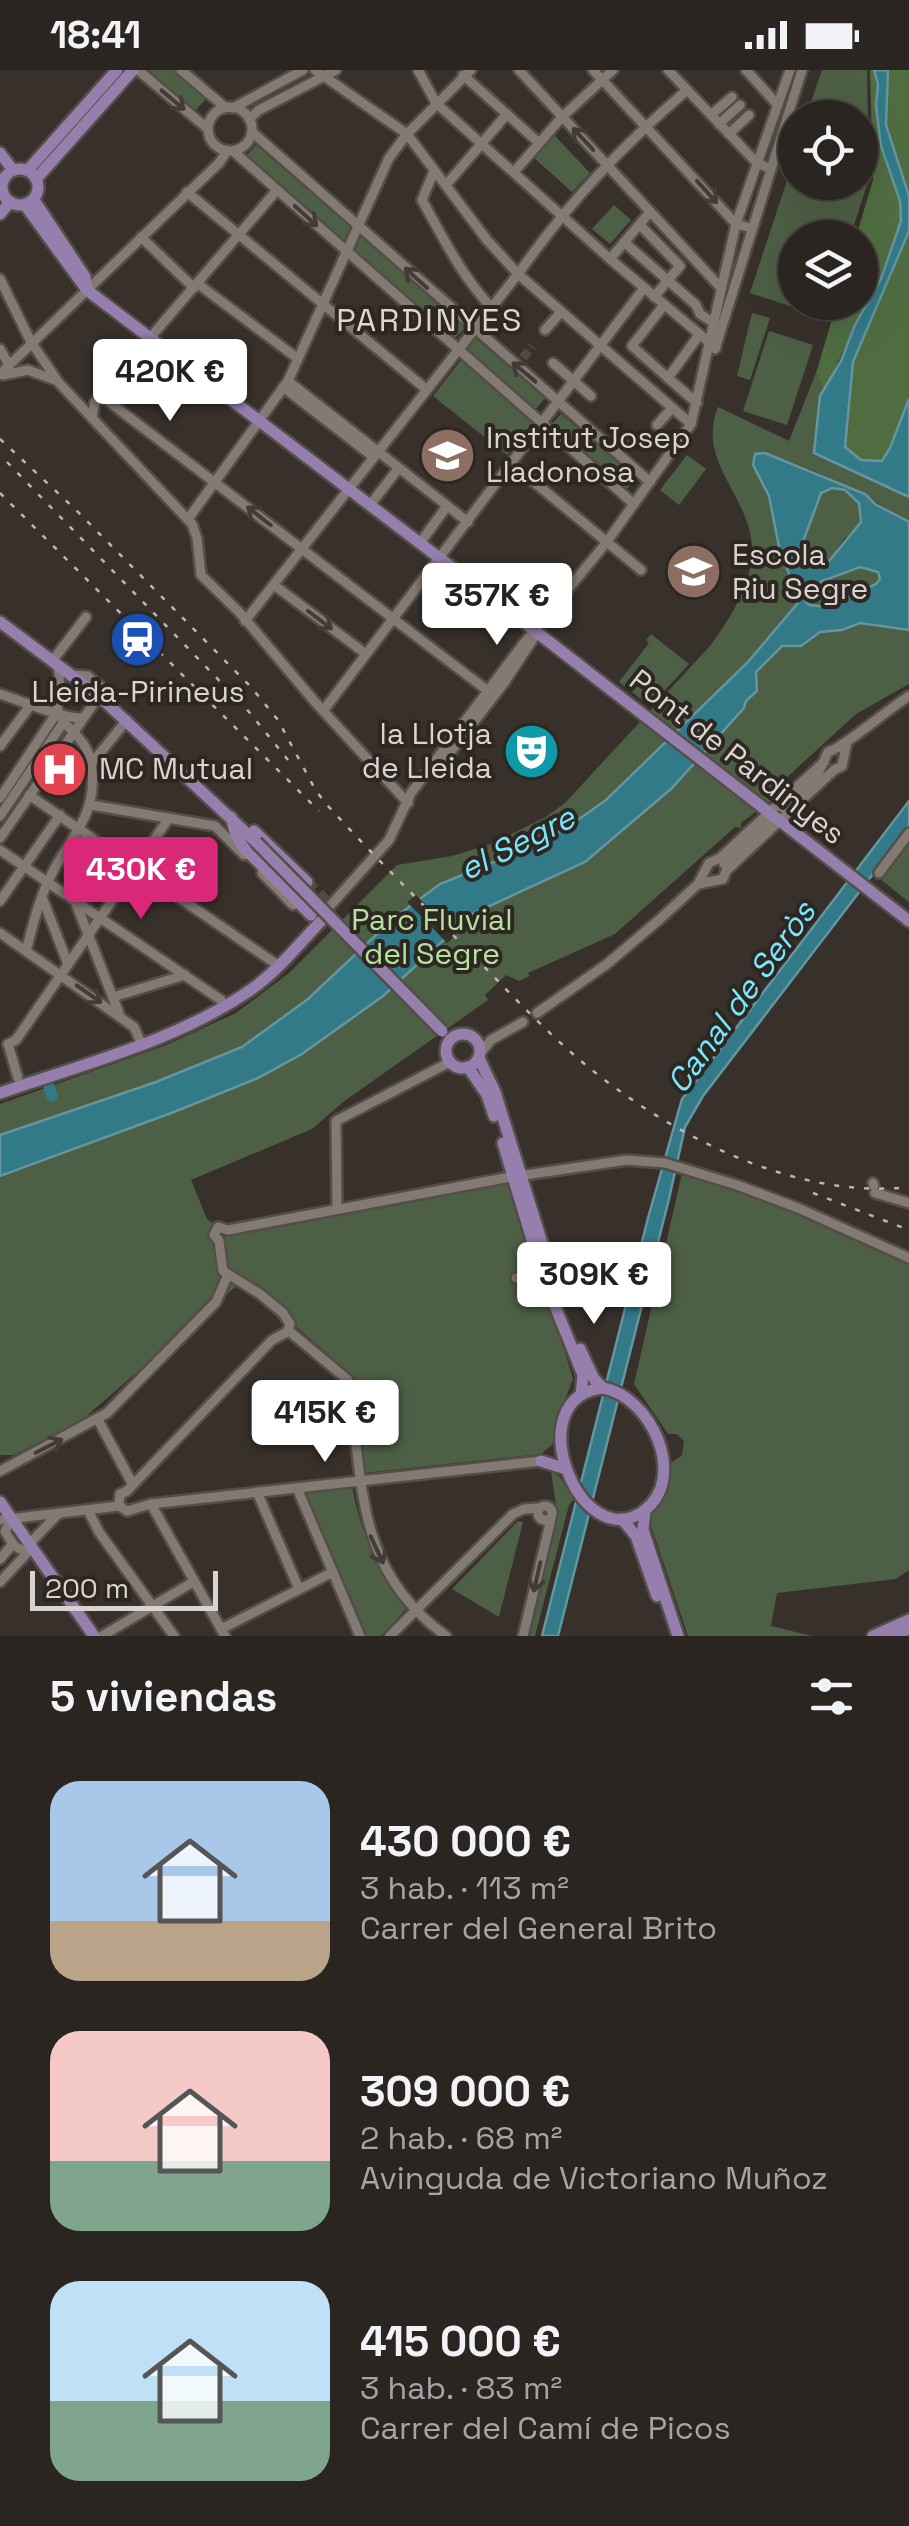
<!DOCTYPE html>
<html lang="es">
<meta charset="utf-8">
<style>
body{margin:0;font-family:"Space Grotesk",sans-serif;background:#36312d;color:#f1f3f6;height:100vh;display:flex;flex-direction:column;font-size:38px;white-space:nowrap}
*{box-sizing:border-box;margin:0}
p{font-size:32px;color:#a5a5a5}
.icon{flex:none;width:55px;height:55px;fill:none;stroke:currentColor;stroke-width:2;stroke-linecap:round;stroke-linejoin:round}
.map{position:relative;height:1566px;overflow:hidden}
.drawer{display:flex;flex-direction:column;background:#2a2520;flex:1}
.drawer>*{flex:none}
.fabs{position:absolute;left:778px;top:30px;display:grid;gap:20px}
.fabs a{display:grid;place-items:center;width:100px;height:100px;border-radius:50%;background:#2a2520;box-shadow:0 10px 40px #0002,0 0 0 2px #46423e;font-size:50px}
.scale{position:absolute;left:30px;bottom:25px;width:188px;box-sizing:border-box;padding-left:10px;border:5px solid #d9d4d0;border-top:0;font-size:28px;line-height:35px;white-space:nowrap;color:#d9d4d0;-webkit-text-stroke:8px #2e2721;paint-order:stroke}
.price{position:absolute;translate:-50% -85px;padding:0 22px;border-radius:10px;background:#fff;color:#222;font-size:32px;line-height:65px;filter:drop-shadow(0 2px 5px #0008)}
.price::after{content:'';position:absolute;left:50%;top:60px;width:30px;height:22px;margin-left:-15px;background:inherit;clip-path:polygon(0 0,100% 0,50% 100%)}
.price.selected{background:#db2777;color:#fff}
ul{padding:0;list-style:none}
li{display:flex;align-items:center;gap:30px;height:250px;padding:0 50px}
li span{display:grid;place-items:center;flex:none;width:280px;height:200px;border-radius:30px;color:#555}
li>.icon{margin-inline-start:auto}
span .icon{width:120px;height:120px;fill:#fffc;stroke-width:1}
li b{font-size:42px}
h2{display:flex;justify-content:space-between;align-items:center;height:120px;padding:0 50px;font-size:42px}
.status{display:flex;justify-content:space-between;align-items:center;height:70px;padding:0 50px;background:#2a2520;direction:ltr}
.status svg{height:28px;fill:currentColor}
.map>svg:first-child{display:block}
.green{fill:#4d5f45}
.forest{fill:#506d42}
.water{fill:#337a89;stroke:#65959e;stroke-width:2.5;fill-rule:evenodd}
.pier{fill:#38312b}
.lines{fill:none;stroke-linecap:round;stroke-linejoin:round}
.river{stroke:#337a89;stroke-width:11}
.minor-tunnel{stroke:#504944;stroke-width:9;stroke-dasharray:9 4.5;stroke-linecap:butt}
.major-tunnel{stroke:#504944;stroke-width:11;stroke-dasharray:11 5.5;stroke-linecap:butt}
.minor-casing{stroke:#544d48;stroke-width:14}
.major-casing{stroke:#544d48;stroke-width:16}
.minor{stroke:#837b73;stroke-width:9}
.major{stroke:#967fad;stroke-width:11}
.rail{stroke:#bcb6b2;stroke-width:2.5;stroke-dasharray:5 10;stroke-linecap:butt}
.major-bridge-casing{stroke:#544d48;stroke-width:16;stroke-linecap:butt}
.major-bridge{stroke:#967fad;stroke-width:11}
.oneway{stroke:#433c36}
.labels{text-anchor:middle;stroke-width:8;stroke-linejoin:round;paint-order:stroke}
.poi-label{font-size:30px;fill:#d9d4d0;stroke:#2e2721;text-anchor:start}
.street-label{font-size:30px;fill:#d9d4d0;stroke:#2e2721}
.park-label{font-size:30px;fill:#b5e39e;stroke:#2e2721}
.neighbourhood-label{font-size:32px;letter-spacing:2.5px;fill:#dfd6ce;stroke:#2e2721}
.water-label{font-size:32px;font-style:italic;fill:#7ae6fe;stroke:#2e2721}
</style>
<div class="status"><b>18:41</b><svg viewBox="0 0 49 12"><path d="M0 12V9h3v3zM5 12V6h3v6zM10 12V3h3v9zM15 12V0h3v12zM26 1h20v11H26zM47 4h2v5h-2z"/></svg></div>
<div class="map">
<svg width="909" height="1566" viewBox="0 0 909 1566">
<rect width="100%" height="100%" fill="#38312b"/>
<g class="green">
<path d="M145 0H176L207 28 193 43Z"/>
<path d="M822 0H867L869 109 850 167 795 168V232L829 233 824 247 750 223 795 86V112H860V48L806 47Z"/>
<path d="M553 64 590 103 572 122 533 87Z"/>
<path d="M256 75 352 157 345 173 246 86Z"/>
<path d="M614 135 631 150 610 174 592 159Z"/>
<path d="M361 167 465 258 453 270 355 180Z"/>
<path d="M752 243 770 248 750 310 737 306Z"/>
<path d="M769 261 813 275 787 355 743 341Z"/>
<path d="M475 268 545 328 535 340 464 280Z"/>
<path d="M461 290 534 352 507 385 433 326Z"/>
<path d="M816 303 823 320 815 383 909 427V452C863 424 813 396 761 383L753 395C773 423 772 456 782 488 787 505 798 517 797 535L838 561 860 553 909 560V614L856 644 784 710 775 721 778 725 741 753V758L735 757 615 864 528 903 530 906 519 911 506 905 485 925 488 930 343 1032 312 1059 191 1110 207 1149 218 1157 214 1161 221 1171 229 1164 512 1107 573 1309 558 1348 552 1375 541 1384 364 1403 355 1308 243 1210 82 1350 14 1385H0V1034L164 976 236 943 289 903 397 795 452 786 491 774 546 747 566 732 710 576C729 550 750 518 752 484 754 427 695 394 718 337L789 371Z"/>
<path d="M561 344 636 408 626 420 551 355Z"/>
<path d="M687 385 706 399 679 435 660 420Z"/>
<path d="M832 418 850 423 859 433 862 445 858 457 844 469 829 491C819 498 807 496 799 486L800 480 821 423Z"/>
<path d="M860 497 878 502 880 509C862 527 834 539 809 535L805 530 822 511Z"/>
<path d="M651 564 689 594 650 636 619 612 649 573 646 570Z"/>
<path d="M909 759V832L874 804Z"/>
<path d="M683 1099 833 1156 909 1190V1500L896 1509 777 1523 771 1556 812 1566H688L650 1453 651 1446 666 1424 671 1393 682 1385 684 1371 677 1364H668L634 1314Z"/>
<path d="M551 1401 559 1406 574 1429 569 1435 535 1566H524L557 1442Z"/>
<path d="M352 1416C361 1464 377 1500 407 1538L381 1566H362L304 1427 305 1423Z"/>
<path d="M518 1451 523 1452 499 1547 452 1519Z"/>
</g>
<g class="forest">
<path d="M870 0H874C881 24 876 52 881 77 885 97 899 116 901 136 907 178 872 223 854 258 843 280 837 298 823 320L816 303 837 233 860 232V168L856 167 873 110Z"/>
<path d="M888 0H909V126L886 55Z"/>
<path d="M909 161V329L890 378 882 391C868 396 853 389 845 378L853 292Z"/>
</g>
<g class="water">
<path d="M874 0H888L886 55 909 126V161L853 292 845 377 861 390 882 391 890 378 909 329V427L814 383 820 326 841 291 855 255 881 209 901 151 900 131 881 76 876 36 878 14Z"/>
<path d="M765 383 865 424 875 434 909 452V560L860 553 842 560 820 562 801 576H782L756 602 757 621 746 631 744 638 672 718 585 792 472 844 383 926 302 984 258 1008 174 1042 0 1106V1065L156 1012 242 977 308 929 394 848 440 814 523 780 565 759 606 730 748 592 797 534 796 521 780 482 769 426 753 395 755 384ZM832 418 845 420 859 433 861 452 829 491C819 498 807 496 800 486V480L821 423ZM860 497 878 502 880 509 876 514 828 537 809 535 805 530 822 511Z"/>
<path d="M909 731V757L703 1026 685 1057 669 1129 558 1566H542L648 1148 682 1029Z"/>
</g>
<path class="pier" d="M416 825 456 865 447 873 407 832Z"/>
<g class="lines">
<path class="river" d="M49 1017 52 1026"/>
<g class="minor-tunnel">
<path d="M523 288 532 276"/>
<path d="M652 367 674 381"/>
<path d="M615 381 632 363"/>
</g>
<path class="major-tunnel" d="M307 812 328 833 330 845"/>
<defs>
<g id="minor">
<path d="M138 0 208 59"/>
<path d="M181 0 226 38"/>
<path d="M315 0 407 64 487 170 518 204 691 354"/>
<path d="M418 0 436 33 610 189 716 278"/>
<path d="M519 0 721 218"/>
<path d="M593 0 736 154 751 158"/>
<path d="M668 0 756 92 770 99"/>
<path d="M746 0 777 34"/>
<path d="M463 5 538 72"/>
<circle cx="230" cy="59" r="22"/>
<path d="M233 38 303 0"/>
<path d="M711 45 732 27"/>
<path d="M249 49 259 40 336 0"/>
<path d="M719 54 740 35"/>
<path d="M252 62 650 412"/>
<path d="M729 64 749 45"/>
<path d="M233 81 634 434"/>
<path d="M434 101 422 130C447 175 469 221 509 254"/>
<path d="M514 102 562 47 613 0"/>
<path d="M0 108 3 109"/>
<path d="M446 115 507 44"/>
<path d="M187 122 426 319"/>
<path d="M640 155 680 196 654 227"/>
<path d="M141 167 194 218"/>
<path d="M624 172 696 235 700 244 714 253"/>
<path d="M610 189 650 142"/>
<path d="M0 209 31 272 59 313 192 454 197 468 201 505 240 543 315 632 408 733"/>
<path d="M198 214 297 288"/>
<path d="M664 235 632 276 668 308 699 265"/>
<path d="M545 260 561 242"/>
<path d="M0 279 9 295"/>
<path d="M715 279 802 0"/>
<path d="M553 293 591 326"/>
<path d="M0 304 219 93 227 81"/>
<path d="M3 305 28 300 55 310"/>
<path d="M668 308 697 333"/>
<path d="M288 311 468 452"/>
<path d="M283 317 372 386"/>
<path d="M100 325 488 621"/>
<path d="M92 347 95 332 277 120"/>
<path d="M657 355 672 338"/>
<path d="M512 394 641 500"/>
<path d="M370 435 398 399"/>
<path d="M188 449 288 311 389 88 407 64 471 0"/>
<path d="M420 473 447 436"/>
<path d="M274 515 366 584"/>
<path d="M245 551 518 204C570 131 620 78 687 20"/>
<path d="M71 605 88 606 109 625V634"/>
<path d="M0 624C21 631 64 649 83 648"/>
<path d="M323 641 644 218"/>
<path d="M0 676 30 636"/>
<path d="M442 693 504 613 533 569"/>
<path d="M91 694 127 650"/>
<path d="M29 725 279 896"/>
<path d="M0 728 58 641"/>
<path d="M91 735 215 756 244 785"/>
<path d="M783 738 817 706 828 682C842 679 891 637 909 626"/>
<path d="M0 746 63 653"/>
<path d="M0 768 99 626 100 616"/>
<path d="M0 780 221 930"/>
<path d="M724 794 768 753"/>
<path d="M262 803 293 835"/>
<path d="M879 803 909 763"/>
<path d="M698 814 723 809 726 801 834 700 842 696 847 672"/>
<path d="M42 827 68 894"/>
<path d="M0 831 60 745"/>
<path d="M75 831 119 943"/>
<path d="M330 836 389 770 411 723 524 573 606 473 691 354 736 154 790 0"/>
<path d="M0 863 134 957 141 973"/>
<path d="M26 881C32 859 37 835 47 814 66 769 100 749 91 693 87 667 63 658 58 642 53 624 67 607 53 590L86 547"/>
<path d="M113 927 185 905"/>
<path d="M537 943 607 894 660 849 698 814 709 793 720 788 824 692"/>
<path d="M8 974 16 970 169 748"/>
<path d="M8 974 18 1008"/>
<path d="M481 982 491 970 523 952"/>
<path d="M873 1113 874 1116"/>
<path d="M875 1123 909 1133"/>
<path d="M337 1139 336 1051 450 992"/>
<path d="M516 1208 533 1209"/>
<path d="M288 1261 290 1254 283 1243 260 1224 223 1201 219 1171 214 1165 218 1157 228 1160 505 1108 627 1090 665 1093 737 1115 798 1138 909 1188"/>
<path d="M98 1350 132 1413"/>
<path d="M0 1401 107 1343 216 1232 227 1207"/>
<path d="M297 1418 360 1566"/>
<path d="M257 1422 299 1519"/>
<path d="M151 1434 225 1566"/>
<circle cx="545" cy="1443" r="7"/>
<path d="M119 1436 120 1424 127 1421 272 1270 289 1261 348 1310C364 1410 353 1499 446 1566"/>
<path d="M88 1440 99 1462 174 1566"/>
<path d="M0 1450 119 1436 127 1441 151 1434 541 1391"/>
<path d="M12 1450 5 1461C11 1472 16 1483 31 1479"/>
<path d="M31 1479 33 1470 58 1444"/>
<path d="M0 1489 12 1475"/>
<path d="M0 1512 29 1481"/>
<path d="M221 1559 333 1502"/>
<path d="M102 1566 193 1512"/>
<path d="M390 1566 513 1444 524 1439 540 1438"/>
<path d="M523 1566 551 1449"/>
</g>
<g id="major">
<path d="M0 83 13 100"/>
<circle cx="20" cy="117" r="18"/>
<path d="M28 100 117 0"/>
<path d="M37 108 133 0"/>
<path d="M34 130 85 207 87 220"/>
<path d="M25 135 87 220 525 553 909 851"/>
<path d="M0 144 10 132"/>
<path d="M0 552 99 626 256 772"/>
<path d="M231 747 236 765 244 778 311 845"/>
<path d="M254 761 307 812"/>
<circle cx="463" cy="981" r="17"/>
<path d="M479 988 495 1022 546 1186"/>
<path d="M468 997 487 1025 494 1046"/>
<path d="M0 1023C83 994 176 971 249 921 277 902 298 875 321 851"/>
<path d="M503 1073 538 1190"/>
<circle cx="548" cy="1203" r="16"/>
<path d="M548 1219 583 1305 581 1325"/>
<path d="M580 1279 594 1309 603 1318"/>
<path d="M603 1318C650 1326 688 1406 645 1440 581 1490 516 1327 603 1318Z"/>
<path d="M541 1391 566 1399"/>
<path d="M0 1432 94 1566"/>
<path d="M645 1440 643 1460 678 1566"/>
<path d="M622 1449 636 1466 657 1526"/>
<path d="M873 1566 909 1550"/>
<path d="M893 1566 909 1559"/>
</g>
</defs>
<use href="#minor" class="minor-casing"/>
<use href="#major" class="major-casing"/>
<use href="#minor" class="minor"/>
<use href="#major" class="major"/>
<g class="rail">
<path d="M0 369 75 439 251 617 278 650 316 721 328 736C373 785 420 832 467 879 504 917 541 957 581 991 668 1064 794 1130 909 1117"/>
<path d="M7 392 245 637 288 690"/>
<path d="M0 423 319 741"/>
<path d="M813 1123 909 1160"/>
</g>
<defs>
<path id="major-bridge" d="M256 772 442 961"/>
</defs>
<use href="#major-bridge" class="major-bridge-casing"/>
<use href="#major-bridge" class="major-bridge"/>
</g>
<defs><path id="oneway-shaft" d="M-6 0H5M1.5-3L5.5 0L1.5 3" fill="none" stroke-width="1.6" stroke-linecap="round" stroke-linejoin="round" transform="scale(2.5)"/></defs>
<g class="oneway">
<use href="#oneway-shaft" transform="translate(173 30) rotate(40)"/>
<use href="#oneway-shaft" transform="translate(583 69) rotate(-133)"/>
<use href="#oneway-shaft" transform="translate(707 122) rotate(48)"/>
<use href="#oneway-shaft" transform="translate(306 146) rotate(42)"/>
<use href="#oneway-shaft" transform="translate(416 208) rotate(-138)"/>
<use href="#oneway-shaft" transform="translate(524 302) rotate(-140)"/>
<use href="#oneway-shaft" transform="translate(259 446) rotate(-142)"/>
<use href="#oneway-shaft" transform="translate(320 550) rotate(37)"/>
<use href="#oneway-shaft" transform="translate(89 924) rotate(35)"/>
<use href="#oneway-shaft" transform="translate(49 1376) rotate(-27)"/>
<use href="#oneway-shaft" transform="translate(377 1480) rotate(65)"/>
<use href="#oneway-shaft" transform="translate(537 1507) rotate(103)"/>
</g>
<defs>
<symbol id="school-disc" viewBox="-11 -11 22 22"><circle r="9.5" fill="#8d6e63" stroke="#2e2721"/><path d="M0-5L7-2L0 1L-7-2ZM-4 1L0 2.5L4 1V4Q0 6-4 4Z" fill="#fff"/></symbol>
<symbol id="station-disc" viewBox="-11 -11 22 22"><circle r="9.5" fill="#1a4fb4" stroke="#2e2721"/><path d="M-3-6H3Q5-6 5-4V2Q5 4 3 4L4.5 6H3L1.5 4h-3L-3 6H-4.5L-3 4Q-5 4-5 2V-4Q-5-6-3-6ZM-3.5-4v3h7v-3ZM-3.5 1v1.5H-2V1ZM2 1v1.5H3.5V1Z" fill="#fff"/></symbol>
<symbol id="theatre-disc" viewBox="-11 -11 22 22"><circle r="9.5" fill="#0f9aa8" stroke="#2e2721"/><path d="M-5-5.5Q0-4 5-5.5V0Q5 5 0 6Q-5 5-5 0ZM-3.3-2.5H-1v1.5H-3.3ZM1-2.5H3.3v1.5H1ZM-2.8 1Q0 5.5 2.8 1Z" fill="#fff"/></symbol>
<symbol id="hospital-disc" viewBox="-11 -11 22 22"><circle r="9.5" fill="#e0444e" stroke="#2e2721"/><path d="M-5-5h3v3.5h4V-5h3V5h-3V1.5h-4V5h-3Z" fill="#fff"/></symbol>
</defs>
<g fill-rule="evenodd">
<use href="#school-disc" x="416" y="354" width="63" height="63"/>
<use href="#school-disc" x="662" y="470" width="63" height="63"/>
<use href="#station-disc" x="106" y="538" width="63" height="63"/>
<use href="#theatre-disc" x="500" y="650" width="63" height="63"/>
<use href="#hospital-disc" x="28" y="668" width="63" height="63"/>
</g>
<g class="labels">
<g class="poi-label">
<text x="486" y="378">Institut Josep<tspan x="486" dy="34">Lladonosa</tspan></text>
<text x="732" y="495">Escola<tspan x="732" dy="34">Riu Segre</tspan></text>
<text x="138" y="632" text-anchor="middle">Lleida-Pirineus</text>
<text x="492" y="674" text-anchor="end">la Llotja<tspan x="492" dy="34">de Lleida</tspan></text>
<text x="99" y="709">MC Mutual</text>
</g>
<g class="street-label">
<text transform="translate(737 687) rotate(38)" y="10">Pont de Pardinyes</text>
</g>
<g class="park-label">
<text x="432" y="860">Parc Fluvial<tspan x="432" dy="34">del Segre</tspan></text>
</g>
<g class="neighbourhood-label">
<text x="430" y="261">PARDINYES</text>
</g>
<g class="water-label">
<text transform="translate(517 773) rotate(-27)" y="11">el Segre</text>
<text transform="translate(741 927) rotate(-54)" y="11">Canal de Seròs</text>
</g>
</g>
</svg>
<div class="fabs">
<a><svg class="icon" aria-label="locate" viewBox="0 0 24 24"><circle cx="12" cy="12" r="6"/><path d="M12 2v4M12 18v4M2 12h4M18 12h4"/></svg></a>
<a><svg class="icon" aria-label="layers" viewBox="0 0 24 24"><path d="M12 4l9 5-9 5-9-5zM3 14l9 5 9-5"/></svg></a>
</div>
<div class="scale">200 m</div>
<b class="price" style="left:170px;top:354px">420K €</b>
<b class="price" style="left:497px;top:578px">357K €</b>
<b class="price selected" style="left:141px;top:852px">430K €</b>
<b class="price" style="left:594px;top:1257px">309K €</b>
<b class="price" style="left:325px;top:1395px">415K €</b>
</div>
<section class="drawer">
<h2>5 viviendas<svg class="icon" aria-label="filters" viewBox="0 0 24 24"><path d="M4 7h16M4 17h16"/><circle cx="9" cy="7" r="2"/><circle cx="15" cy="17" r="2"/></svg></h2>
<ul>
<li><span style="background:linear-gradient(#a9c7e8 70%,#b9a48a 0)"><svg class="icon" aria-label="home" viewBox="0 0 24 24"><path d="M3 11l9-7 9 7M6 9v11h12V9"/></svg></span><div><b>430 000 €</b><p>3 hab. · 113 m²</p><p>Carrer del General Brito</p></div></li>
<li><span style="background:linear-gradient(#f6c9c9 65%,#7fa58c 0)"><svg class="icon" aria-label="home" viewBox="0 0 24 24"><path d="M3 11l9-7 9 7M6 9v11h12V9"/></svg></span><div><b>309 000 €</b><p>2 hab. · 68 m²</p><p>Avinguda de Victoriano Muñoz</p></div></li>
<li><span style="background:linear-gradient(#bfe0f5 60%,#7fa58c 0)"><svg class="icon" aria-label="home" viewBox="0 0 24 24"><path d="M3 11l9-7 9 7M6 9v11h12V9"/></svg></span><div><b>415 000 €</b><p>3 hab. · 83 m²</p><p>Carrer del Camí de Picos</p></div></li>
</ul>
</section>
